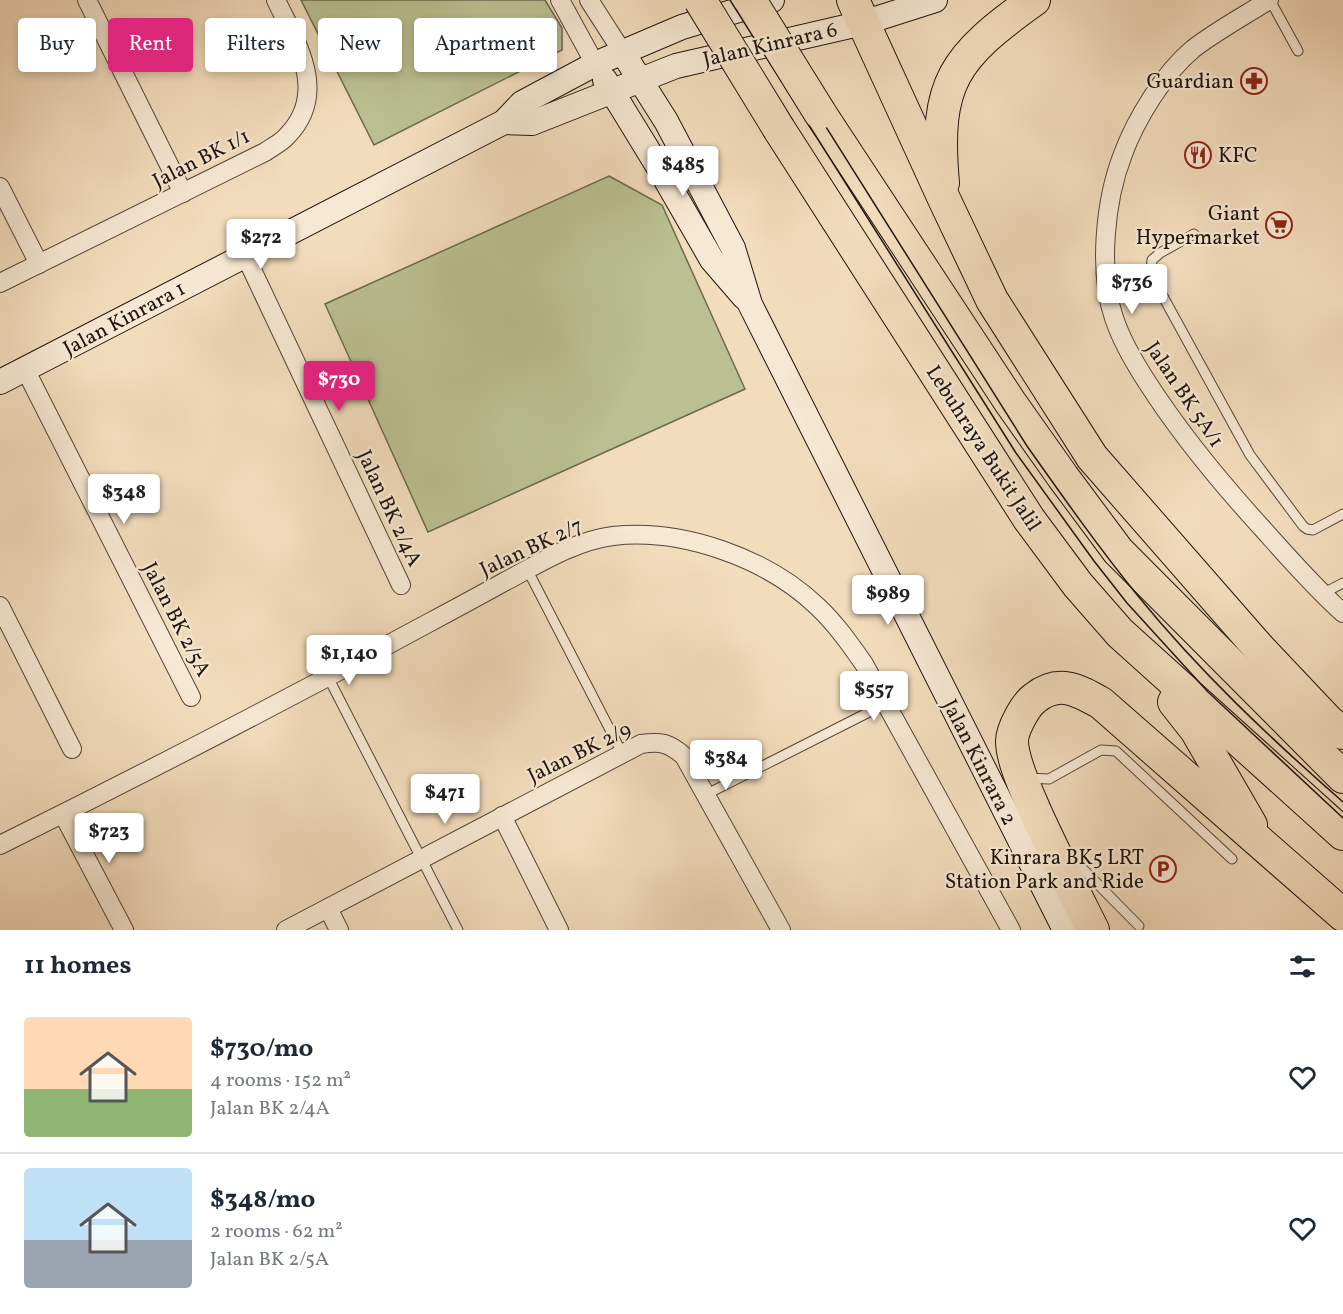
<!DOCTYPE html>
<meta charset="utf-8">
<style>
body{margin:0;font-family:Vollkorn,serif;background:#f2f2f3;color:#1f2937;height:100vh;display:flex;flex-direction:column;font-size:22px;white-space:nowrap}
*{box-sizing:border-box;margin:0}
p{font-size:20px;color:#747a83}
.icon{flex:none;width:33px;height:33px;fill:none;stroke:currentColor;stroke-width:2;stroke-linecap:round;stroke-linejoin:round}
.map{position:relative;height:930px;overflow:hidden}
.sheet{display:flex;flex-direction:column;background:#fff;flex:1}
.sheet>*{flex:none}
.top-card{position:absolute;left:18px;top:18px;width:600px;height:54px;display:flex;gap:12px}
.price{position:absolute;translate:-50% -51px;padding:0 14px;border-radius:6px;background:#fff;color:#222;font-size:20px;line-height:39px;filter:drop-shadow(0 2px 3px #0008)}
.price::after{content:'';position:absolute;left:50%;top:36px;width:18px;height:14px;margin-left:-9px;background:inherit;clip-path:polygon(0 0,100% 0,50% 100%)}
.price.active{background:#db2777;color:#fff}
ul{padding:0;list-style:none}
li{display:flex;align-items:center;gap:18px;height:150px;padding:0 24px}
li+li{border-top:2px solid #e0e1e3}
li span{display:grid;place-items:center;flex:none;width:168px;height:120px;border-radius:6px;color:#555}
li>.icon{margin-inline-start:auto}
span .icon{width:72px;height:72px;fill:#fffc;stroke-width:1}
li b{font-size:26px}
h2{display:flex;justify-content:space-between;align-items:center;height:72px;padding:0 24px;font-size:26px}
.tag{padding:0 21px;border-radius:6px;background:#fff;box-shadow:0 3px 9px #0003;font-size:21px;line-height:54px}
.tag.active{background:#db2777;color:#fff}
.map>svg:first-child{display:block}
.green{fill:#bac091;stroke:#6c6a4f;stroke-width:1.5}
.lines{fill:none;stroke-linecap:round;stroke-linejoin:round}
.lane-casing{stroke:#534639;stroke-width:11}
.street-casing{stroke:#534639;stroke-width:20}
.secondary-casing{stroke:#1e140d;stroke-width:26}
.highway-casing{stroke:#1e140d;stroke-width:34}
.lane{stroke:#f7e8d3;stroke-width:9}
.street{stroke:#f7e8d3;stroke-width:18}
.secondary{stroke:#f7e8d3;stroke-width:24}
.highway{stroke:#f3dcbc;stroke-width:32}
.tram{stroke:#1e140d;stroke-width:1.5}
.highway-bridge-casing{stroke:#1e140d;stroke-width:34;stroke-linecap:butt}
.highway-bridge{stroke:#f3dcbc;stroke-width:32}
.labels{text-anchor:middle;stroke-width:4.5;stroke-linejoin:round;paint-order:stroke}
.street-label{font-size:21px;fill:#1e140d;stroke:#f7e8d3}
.poi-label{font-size:21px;fill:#1e140d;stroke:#f7e8d3;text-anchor:end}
</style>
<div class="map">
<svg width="1343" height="930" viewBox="0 0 1343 930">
<rect width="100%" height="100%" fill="#f3dcbc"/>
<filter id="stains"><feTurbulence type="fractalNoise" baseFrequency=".00333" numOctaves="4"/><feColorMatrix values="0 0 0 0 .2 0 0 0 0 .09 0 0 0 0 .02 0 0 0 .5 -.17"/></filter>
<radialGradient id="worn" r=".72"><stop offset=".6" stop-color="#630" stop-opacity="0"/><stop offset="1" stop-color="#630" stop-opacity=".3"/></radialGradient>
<g class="green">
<path d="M301 0H545L562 28V50L374 145Z"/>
<path d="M609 176 662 205 745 389 428 532 325 304Z"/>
</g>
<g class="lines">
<defs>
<g id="lane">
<path d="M1270 0 1298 51"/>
<path d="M1194 234 1160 253 1152 260 1151 272 1160 291 1250 455 1303 526 1307 529 1313 530 1343 514"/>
<path d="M527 569 622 753"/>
<path d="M1322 594 1343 583"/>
<path d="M328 677 458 930"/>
<path d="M1026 778 1049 779 1101 750 1116 751 1232 859"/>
<path d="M707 794 885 704"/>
<path d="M1070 856 1139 926"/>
</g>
<g id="street">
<path d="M87 0 183 193"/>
<path d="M560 0 595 64"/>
<path d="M589 0 623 53"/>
<path d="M1269 0C1244 16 1216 31 1193 49 1164 73 1136 119 1123 154 1105 200 1098 271 1114 318 1122 342 1134 362 1147 382 1181 435 1220 482 1262 528 1288 557 1314 587 1343 613"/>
<path d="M0 187 39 264"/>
<path d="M245 255 401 585"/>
<path d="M0 283 265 152C272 147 281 143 287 136 329 93 297 44 276 0"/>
<path d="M25 369 191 697"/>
<path d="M0 606 72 749"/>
<path d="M63 814 124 930"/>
<path d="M502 816 559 930"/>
<path d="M0 845C133 779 265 711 395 641 432 621 468 602 504 582 538 564 574 541 613 536 682 528 767 558 818 607 836 624 850 644 864 664L1011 930"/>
<path d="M328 908 339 930"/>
<path d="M286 930 641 744C661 741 669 743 684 756L781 930"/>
</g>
<g id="secondary">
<path d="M623 53 666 121 733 248 750 304 1065 930"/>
<path d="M605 80 662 173 712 260 744 297"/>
<path d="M504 122 532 123 676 66 863 23 935 0"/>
<path d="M0 382 504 122 522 103 595 64 682 27 772 0"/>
</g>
<g id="highway">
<path d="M853 0 945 201 992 300 1092 457 1259 648 1328 721 1343 733"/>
<path d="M820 113 1010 402 1063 477 1118 551 1343 777"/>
<path d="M779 129 1029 519 1078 585 1120 633 1343 834"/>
<path d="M943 183C934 82 954 57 1034 0"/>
<path d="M1174 702 1196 730 1251 825"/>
<path d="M1093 930C1073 890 1053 851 1035 811 1027 792 1012 761 1012 741 1012 730 1025 705 1035 698 1059 679 1078 690 1101 703L1343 915"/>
</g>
</defs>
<use href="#lane" class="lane-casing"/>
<use href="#street" class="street-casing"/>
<use href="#secondary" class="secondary-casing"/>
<use href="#highway" class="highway-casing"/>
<use href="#lane" class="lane"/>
<use href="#street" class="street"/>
<use href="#secondary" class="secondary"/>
<use href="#highway" class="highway"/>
<g class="tram">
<path d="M730 0 1016 453 1094 561 1127 603 1208 692 1343 818"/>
<path d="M746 0 1027 446C1063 497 1099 548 1138 596 1199 671 1270 738 1343 802"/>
</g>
<defs>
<g id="highway-bridge">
<path d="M700 0 779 129"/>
<path d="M750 0 820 113"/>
</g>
</defs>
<use href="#highway-bridge" class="highway-bridge-casing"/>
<use href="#highway-bridge" class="highway-bridge"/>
</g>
<defs>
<symbol id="pharmacy-ring" viewBox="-11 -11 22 22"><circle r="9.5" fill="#f7e8d3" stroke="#8f2418" stroke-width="1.5"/><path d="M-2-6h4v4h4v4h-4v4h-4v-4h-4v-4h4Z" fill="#8f2418"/></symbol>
<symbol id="restaurant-ring" viewBox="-11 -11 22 22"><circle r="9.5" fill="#f7e8d3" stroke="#8f2418" stroke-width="1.5"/><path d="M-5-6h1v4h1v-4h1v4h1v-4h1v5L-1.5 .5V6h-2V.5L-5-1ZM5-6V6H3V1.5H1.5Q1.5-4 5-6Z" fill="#8f2418"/></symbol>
<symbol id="supermarket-ring" viewBox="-11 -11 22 22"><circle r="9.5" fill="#f7e8d3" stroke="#8f2418" stroke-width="1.5"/><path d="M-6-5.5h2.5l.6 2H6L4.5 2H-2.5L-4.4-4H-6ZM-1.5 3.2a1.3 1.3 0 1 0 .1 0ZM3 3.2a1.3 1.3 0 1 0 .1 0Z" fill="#8f2418"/></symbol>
<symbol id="parking-ring" viewBox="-11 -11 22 22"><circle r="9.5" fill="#f7e8d3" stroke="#8f2418" stroke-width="1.5"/><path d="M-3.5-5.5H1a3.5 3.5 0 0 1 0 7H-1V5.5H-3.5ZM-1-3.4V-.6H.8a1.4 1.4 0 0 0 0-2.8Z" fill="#8f2418"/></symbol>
</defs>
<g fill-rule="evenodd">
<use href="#pharmacy-ring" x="1239" y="66" width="30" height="30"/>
<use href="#restaurant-ring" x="1183" y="140" width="30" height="30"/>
<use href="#supermarket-ring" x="1264" y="210" width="30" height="30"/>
<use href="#parking-ring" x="1148" y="854" width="30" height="30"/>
</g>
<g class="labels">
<g class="street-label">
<text transform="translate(770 44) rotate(-13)" y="7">Jalan Kinrara 6</text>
<text transform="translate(201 158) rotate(-27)" y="7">Jalan BK 1/1</text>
<text transform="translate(124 318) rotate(-28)" y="7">Jalan Kinrara 1</text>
<text transform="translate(1185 394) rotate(56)" y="7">Jalan BK 5A/1</text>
<text transform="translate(984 448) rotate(57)" y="7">Lebuhraya Bukit Jalil</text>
<text transform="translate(390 508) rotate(65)" y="7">Jalan BK 2/4A</text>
<text transform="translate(531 547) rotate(-25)" y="7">Jalan BK 2/7</text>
<text transform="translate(177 619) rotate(63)" y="7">Jalan BK 2/5A</text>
<text transform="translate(579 752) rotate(-26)" y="7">Jalan BK 2/9</text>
<text transform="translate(980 762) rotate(63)" y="7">Jalan Kinrara 2</text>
</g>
<g class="poi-label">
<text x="1234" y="88">Guardian</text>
<text x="1218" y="162" text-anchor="start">KFC</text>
<text x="1260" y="220">Giant<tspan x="1260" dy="24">Hypermarket</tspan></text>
<text x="1144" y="864">Kinrara BK5 LRT<tspan x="1144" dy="24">Station Park and Ride</tspan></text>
</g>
</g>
<rect width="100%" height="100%" filter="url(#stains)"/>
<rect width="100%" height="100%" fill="url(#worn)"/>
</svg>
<b class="price" style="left:683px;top:197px">$485</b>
<b class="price" style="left:261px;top:270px">$272</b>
<b class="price" style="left:1132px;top:315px">$736</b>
<b class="price active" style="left:339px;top:412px">$730</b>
<b class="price" style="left:124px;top:525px">$348</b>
<b class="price" style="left:888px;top:626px">$989</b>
<b class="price" style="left:349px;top:686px">$1,140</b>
<b class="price" style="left:874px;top:722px">$557</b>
<b class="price" style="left:726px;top:791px">$384</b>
<b class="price" style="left:445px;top:825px">$471</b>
<b class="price" style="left:109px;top:864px">$723</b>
<div class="top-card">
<a class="tag">Buy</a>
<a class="tag active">Rent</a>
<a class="tag">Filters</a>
<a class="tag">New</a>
<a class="tag">Apartment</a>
</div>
</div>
<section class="sheet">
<h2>11 homes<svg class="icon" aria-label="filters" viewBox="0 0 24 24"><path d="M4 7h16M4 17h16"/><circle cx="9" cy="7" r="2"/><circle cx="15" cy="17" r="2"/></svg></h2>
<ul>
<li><span style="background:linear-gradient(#ffd9b3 60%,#8fb573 0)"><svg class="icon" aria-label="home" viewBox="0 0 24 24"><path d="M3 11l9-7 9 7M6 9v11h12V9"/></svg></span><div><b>$730/mo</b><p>4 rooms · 152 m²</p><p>Jalan BK 2/4A</p></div><svg class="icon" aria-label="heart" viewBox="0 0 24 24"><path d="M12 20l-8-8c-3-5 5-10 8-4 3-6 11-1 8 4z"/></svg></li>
<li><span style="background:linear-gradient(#bfe0f5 60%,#9aa5b1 0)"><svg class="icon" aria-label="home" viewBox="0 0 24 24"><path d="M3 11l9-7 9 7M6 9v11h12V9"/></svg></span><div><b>$348/mo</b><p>2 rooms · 62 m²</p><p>Jalan BK 2/5A</p></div><svg class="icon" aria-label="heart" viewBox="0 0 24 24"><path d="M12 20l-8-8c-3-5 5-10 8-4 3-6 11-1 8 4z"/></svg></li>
</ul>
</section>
